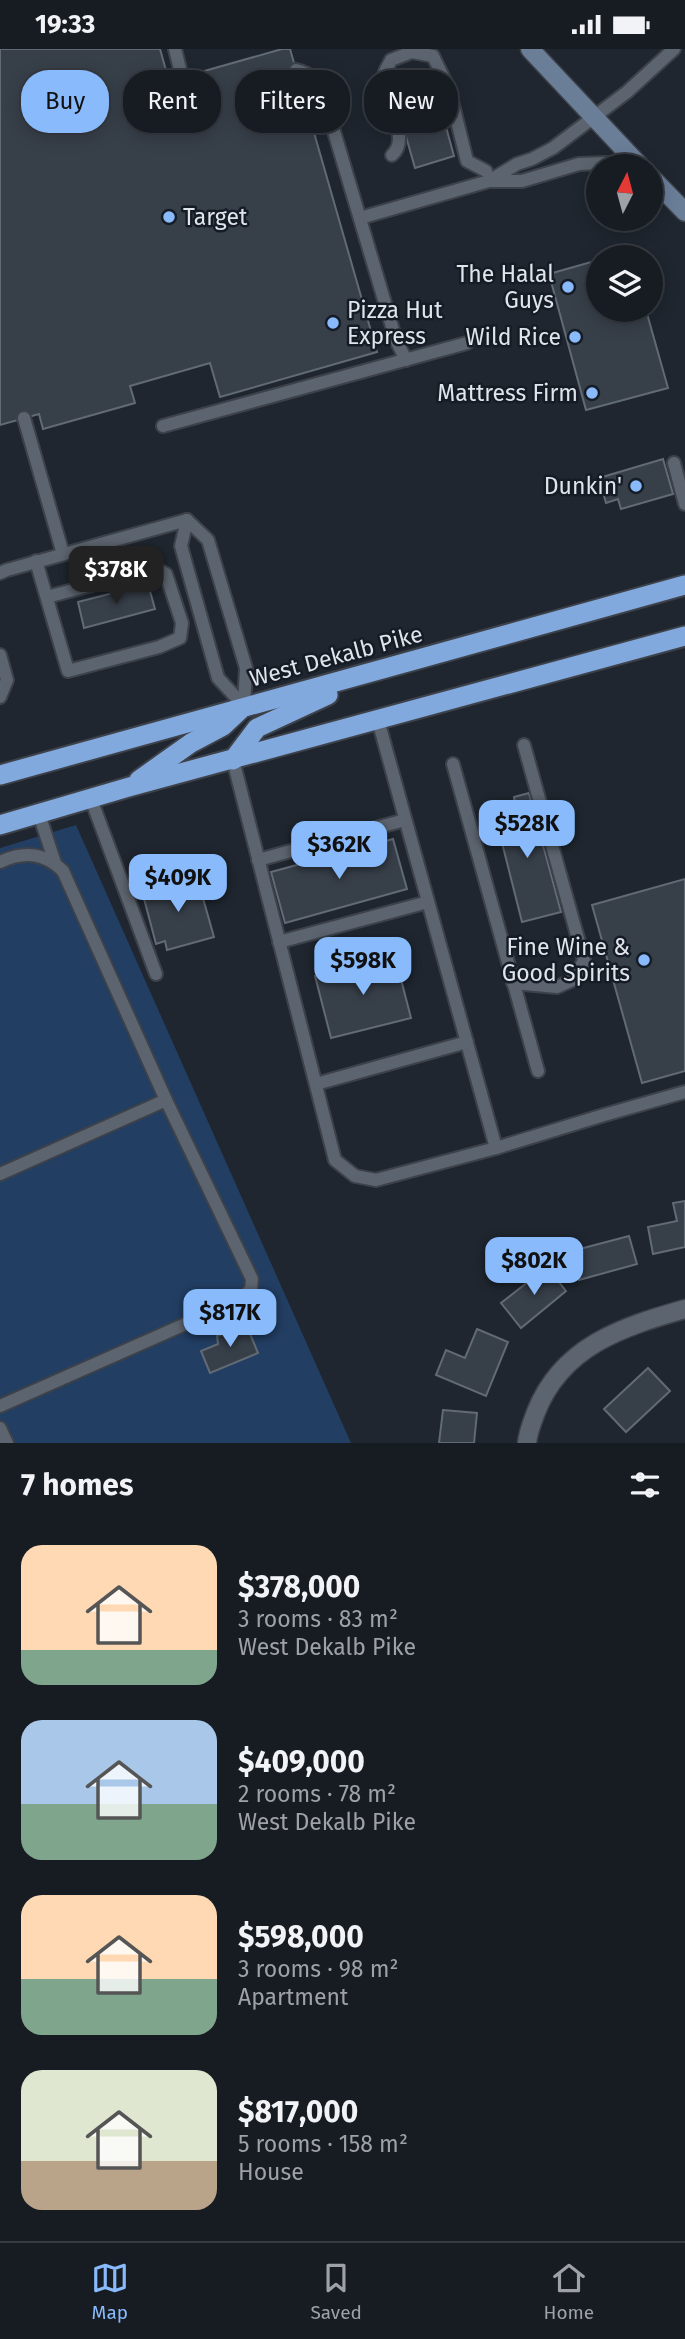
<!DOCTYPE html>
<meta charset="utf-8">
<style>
body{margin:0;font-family:"Fira Sans",sans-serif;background:#242930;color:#f1f3f6;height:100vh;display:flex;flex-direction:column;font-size:26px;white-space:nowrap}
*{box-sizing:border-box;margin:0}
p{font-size:23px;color:#9ea1a6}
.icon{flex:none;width:38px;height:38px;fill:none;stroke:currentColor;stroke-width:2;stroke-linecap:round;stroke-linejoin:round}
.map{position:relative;height:1394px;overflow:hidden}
.details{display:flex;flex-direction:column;background:#171c23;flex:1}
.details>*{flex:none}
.top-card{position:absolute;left:21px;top:21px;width:644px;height:63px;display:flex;gap:14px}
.needle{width:46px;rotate:6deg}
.fabs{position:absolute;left:586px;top:105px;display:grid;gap:14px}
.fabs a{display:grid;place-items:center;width:77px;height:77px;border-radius:50%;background:#171c23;box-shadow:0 4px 18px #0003,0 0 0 2px #363a41;font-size:35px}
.price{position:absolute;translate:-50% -60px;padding:0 16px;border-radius:14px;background:#89bafc;color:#111;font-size:23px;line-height:46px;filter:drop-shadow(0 2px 4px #0008)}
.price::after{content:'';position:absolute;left:50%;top:42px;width:21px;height:16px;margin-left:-10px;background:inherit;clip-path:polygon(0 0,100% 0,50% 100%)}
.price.on{background:#222;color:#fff}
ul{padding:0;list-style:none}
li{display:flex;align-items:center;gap:21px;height:175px;padding:0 21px}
li span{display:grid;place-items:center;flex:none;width:196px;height:140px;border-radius:21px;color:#555}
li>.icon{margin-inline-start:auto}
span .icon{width:84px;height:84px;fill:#fffc;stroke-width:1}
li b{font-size:30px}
h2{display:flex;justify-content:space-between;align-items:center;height:84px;padding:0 21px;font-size:30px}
.pill{padding:0 24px;border-radius:28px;background:#171c23;box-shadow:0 4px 18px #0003,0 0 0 2px #363a41;font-size:24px;line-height:63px}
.pill.on{background:#89bafc;color:#111}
.status{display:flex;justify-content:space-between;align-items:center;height:49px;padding:0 35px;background:#171c23;direction:ltr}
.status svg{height:19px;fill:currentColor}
.tabs{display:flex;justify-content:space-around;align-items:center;height:98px;border-top:2px solid #363a41;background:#171c23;font-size:19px;color:#9ea1a6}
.tabs a{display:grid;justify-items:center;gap:4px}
.tabs .on{color:#89bafc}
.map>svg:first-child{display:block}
.green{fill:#223e63}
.building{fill:#373f49;stroke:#616a75;stroke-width:2}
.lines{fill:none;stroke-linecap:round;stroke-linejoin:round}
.service-casing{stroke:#3d424a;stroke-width:16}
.minor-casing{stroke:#3d424a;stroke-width:21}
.secondary-casing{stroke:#3d424a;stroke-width:21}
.trunk-casing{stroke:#3d424a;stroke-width:23}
.service{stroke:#5c646f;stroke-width:12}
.minor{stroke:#5c646f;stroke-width:18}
.secondary{stroke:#6a7e98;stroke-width:18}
.trunk{stroke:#82a9de;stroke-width:19}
.poi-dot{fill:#89bafc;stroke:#161c26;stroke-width:2.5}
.labels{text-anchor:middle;stroke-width:5;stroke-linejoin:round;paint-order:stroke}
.poi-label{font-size:23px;fill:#e0e4eb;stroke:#161c26;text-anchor:end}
.street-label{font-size:23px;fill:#e0e4eb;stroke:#161c26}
</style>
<div class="status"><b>19:33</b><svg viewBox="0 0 49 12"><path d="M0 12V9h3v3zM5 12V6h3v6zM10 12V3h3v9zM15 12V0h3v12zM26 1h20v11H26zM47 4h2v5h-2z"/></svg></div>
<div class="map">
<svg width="685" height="1394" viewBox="0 0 685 1394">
<rect width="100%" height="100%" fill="#1f262f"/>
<path class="green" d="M76 776 351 1394H0V799Z"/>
<g class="building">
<path d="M0 0H160L169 32 282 0H290L377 303 220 348 210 314 130 337 135 354 43 380 39 365 0 376Z"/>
<path d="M431 23 454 107 415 119 391 35Z"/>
<path d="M598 211V261H646L668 339 586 361 549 225Z"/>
<path d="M663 410 673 445 621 460 618 450 606 454 599 429Z"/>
<path d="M148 535 155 560 84 579 78 553Z"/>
<path d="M529 744 561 863 522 873 497 774V768L502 759 515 755 514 748Z"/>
<path d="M393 790 407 840 285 874 271 823Z"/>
<path d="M197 828 214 888 167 901 165 892 156 895 142 842Z"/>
<path d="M685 830V1022L642 1034 592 856Z"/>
<path d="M395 907 411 969 331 989 315 927Z"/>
<path d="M685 1152V1198L653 1205 648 1178 677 1172 673 1154Z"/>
<path d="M629 1187 637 1215 579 1231 572 1202Z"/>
<path d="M547 1218 566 1242 521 1279 501 1254Z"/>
<path d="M246 1275 258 1304 210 1324 201 1302 218 1295 217 1287Z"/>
<path d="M477 1280 508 1293 486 1347 436 1326 446 1301 465 1309Z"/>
<path d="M648 1319 670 1342 626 1383 604 1360Z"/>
<path d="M443 1361 477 1364 474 1394H439Z"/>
</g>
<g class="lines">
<defs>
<g id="service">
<path d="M175 0 182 28"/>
<path d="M296 21C309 24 317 30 322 42L396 291 406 311"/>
<path d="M392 106C413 88 380 51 384 27 384 22 389 16 391 11L412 3 433 7 449 40 467 112 486 122"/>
<path d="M489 132 517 115 532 110 553 99 627 43 674 0"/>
<path d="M360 169 489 132H522L579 115 605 114 640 117"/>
<path d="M24 369 63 505"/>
<path d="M163 377 467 294"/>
<path d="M674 414 685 455"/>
<path d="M187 471 181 497 218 629 244 657"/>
<path d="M187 471 208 491 246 619 244 657"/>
<path d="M36 512 68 622 159 598 180 589 182 574 166 525 155 519 47 548"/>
<path d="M0 524 7 521 187 471"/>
<path d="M0 606 7 631 0 648"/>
<path d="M378 671 496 1099"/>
<path d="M233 711 335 1111 355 1127 376 1131 496 1099 604 1066 685 1043"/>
<path d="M453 715 538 1022"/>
<path d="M91 750 156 925"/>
<path d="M39 765 55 814"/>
<path d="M258 811 405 771"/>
<path d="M0 813C23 802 44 803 63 822L166 1051 252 1230 251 1240 242 1250 0 1357"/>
<path d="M279 893 428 853"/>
<path d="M513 934 557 938 575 930 584 911 524 696"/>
<path d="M316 1035 467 993"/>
<path d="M0 1125 166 1051"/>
<path d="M0 1379 7 1394"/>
</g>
<path id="minor" d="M527 1394C528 1383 532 1374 536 1363 562 1297 622 1278 685 1260"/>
<g id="secondary">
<path d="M530 0 640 117"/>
<path d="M651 128 685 163"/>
</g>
<g id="trunk">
<path d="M233 711 257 679 328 646"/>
<path d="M0 726 685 536"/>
<path d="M139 731 191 694 223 677 240 661"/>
<path d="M0 776 129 738 685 587"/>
</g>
</defs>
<use href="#service" class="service-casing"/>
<use href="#minor" class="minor-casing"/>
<use href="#secondary" class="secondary-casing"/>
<use href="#trunk" class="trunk-casing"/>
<use href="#service" class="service"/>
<use href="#minor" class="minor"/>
<use href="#secondary" class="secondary"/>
<use href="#trunk" class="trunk"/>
</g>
<g class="poi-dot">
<circle cx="169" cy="168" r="7"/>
<circle cx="568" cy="238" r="7"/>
<circle cx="333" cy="274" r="7"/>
<circle cx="575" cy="288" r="7"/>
<circle cx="592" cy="344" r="7"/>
<circle cx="636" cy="437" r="7"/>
<circle cx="644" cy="911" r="7"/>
</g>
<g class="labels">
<g class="poi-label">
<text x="183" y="176" text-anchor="start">Target</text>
<text x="554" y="233">The Halal<tspan x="554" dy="26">Guys</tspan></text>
<text x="347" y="269" text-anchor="start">Pizza Hut<tspan x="347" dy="26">Express</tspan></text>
<text x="561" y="296">Wild Rice</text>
<text x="578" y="352">Mattress Firm</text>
<text x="622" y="445">Dunkin'</text>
<text x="630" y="906">Fine Wine &amp;<tspan x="630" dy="26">Good Spirits</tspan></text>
</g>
<g class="street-label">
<text transform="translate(336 607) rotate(-15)" y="8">West Dekalb Pike</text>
</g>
</g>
</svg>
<div class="fabs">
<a><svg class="needle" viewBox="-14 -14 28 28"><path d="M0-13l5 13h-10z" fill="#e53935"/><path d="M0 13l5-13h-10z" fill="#9ea1a6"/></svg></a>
<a><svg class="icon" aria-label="layers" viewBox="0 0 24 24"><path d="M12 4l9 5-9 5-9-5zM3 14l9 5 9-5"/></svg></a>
</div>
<b class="price on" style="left:116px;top:557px">$378K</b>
<b class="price" style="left:527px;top:811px">$528K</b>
<b class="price" style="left:339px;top:832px">$362K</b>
<b class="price" style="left:178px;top:865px">$409K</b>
<b class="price" style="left:363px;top:948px">$598K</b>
<b class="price" style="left:534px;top:1248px">$802K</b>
<b class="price" style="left:230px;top:1300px">$817K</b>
<div class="top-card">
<a class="pill on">Buy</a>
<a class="pill">Rent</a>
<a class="pill">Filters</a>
<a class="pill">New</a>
</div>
</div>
<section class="details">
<h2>7 homes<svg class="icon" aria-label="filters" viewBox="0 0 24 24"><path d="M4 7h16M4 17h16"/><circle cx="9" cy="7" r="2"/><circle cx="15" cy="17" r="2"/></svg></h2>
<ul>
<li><span style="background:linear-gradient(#ffd9b3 75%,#7fa58c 0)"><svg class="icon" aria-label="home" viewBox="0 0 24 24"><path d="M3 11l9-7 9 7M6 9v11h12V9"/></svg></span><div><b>$378,000</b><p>3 rooms · 83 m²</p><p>West Dekalb Pike</p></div></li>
<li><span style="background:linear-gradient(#a9c7e8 60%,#7fa58c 0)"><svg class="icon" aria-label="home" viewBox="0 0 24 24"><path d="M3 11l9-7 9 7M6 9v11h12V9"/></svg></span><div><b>$409,000</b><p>2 rooms · 78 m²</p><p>West Dekalb Pike</p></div></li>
<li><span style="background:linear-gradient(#ffd9b3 60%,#7fa58c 0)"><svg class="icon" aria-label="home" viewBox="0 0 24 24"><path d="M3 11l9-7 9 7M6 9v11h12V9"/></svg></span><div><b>$598,000</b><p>3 rooms · 98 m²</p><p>Apartment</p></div></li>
<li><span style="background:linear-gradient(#dfe7d0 65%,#b9a48a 0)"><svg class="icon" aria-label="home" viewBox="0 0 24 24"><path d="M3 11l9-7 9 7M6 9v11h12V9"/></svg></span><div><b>$817,000</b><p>5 rooms · 158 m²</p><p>House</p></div></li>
</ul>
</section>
<nav class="tabs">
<a class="on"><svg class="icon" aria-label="map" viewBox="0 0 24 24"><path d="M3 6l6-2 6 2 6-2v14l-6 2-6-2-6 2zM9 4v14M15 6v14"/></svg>Map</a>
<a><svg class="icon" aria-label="saved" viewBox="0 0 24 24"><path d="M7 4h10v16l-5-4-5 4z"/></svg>Saved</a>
<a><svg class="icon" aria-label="home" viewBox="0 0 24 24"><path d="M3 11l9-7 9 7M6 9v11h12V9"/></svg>Home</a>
</nav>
